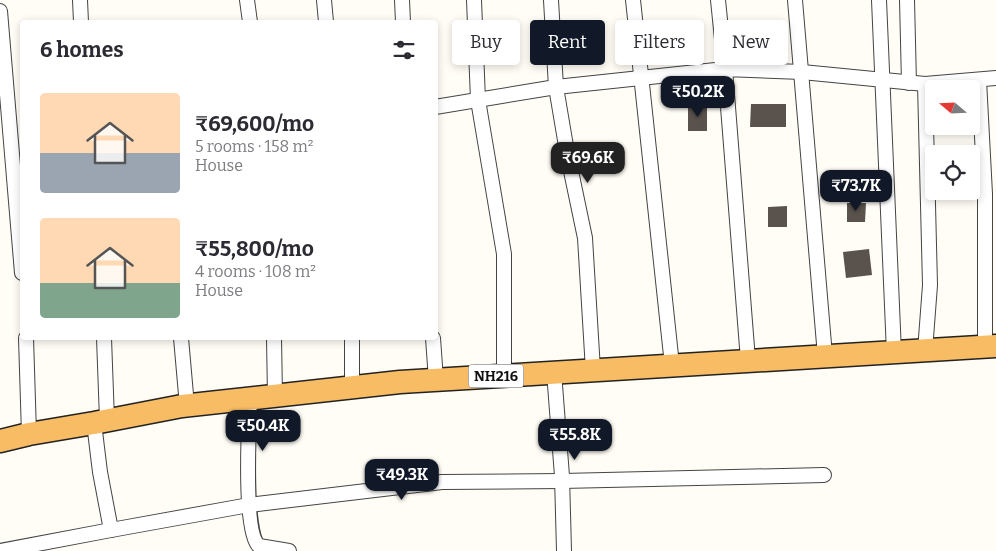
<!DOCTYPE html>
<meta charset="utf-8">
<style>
body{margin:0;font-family:Bitter,serif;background:#f7f7f7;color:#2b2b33;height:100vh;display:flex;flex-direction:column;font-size:19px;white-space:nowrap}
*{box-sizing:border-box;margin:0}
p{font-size:16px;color:#7c7c81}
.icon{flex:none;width:28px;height:28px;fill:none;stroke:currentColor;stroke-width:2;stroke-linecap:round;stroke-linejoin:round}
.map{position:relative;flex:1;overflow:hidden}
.sheet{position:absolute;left:20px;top:20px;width:418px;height:320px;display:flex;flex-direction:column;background:#fff;border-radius:5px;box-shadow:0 2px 8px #0003}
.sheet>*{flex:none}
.top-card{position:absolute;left:452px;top:20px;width:468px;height:45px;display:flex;gap:10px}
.needle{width:32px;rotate:289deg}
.fabs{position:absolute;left:925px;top:80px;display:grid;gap:10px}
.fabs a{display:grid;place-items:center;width:55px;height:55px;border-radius:5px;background:#fff;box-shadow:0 2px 8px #0003;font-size:25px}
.price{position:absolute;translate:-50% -42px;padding:0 11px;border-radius:10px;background:#111827;color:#fff;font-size:16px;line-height:32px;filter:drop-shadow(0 1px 2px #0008)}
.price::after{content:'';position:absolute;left:50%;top:30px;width:15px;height:11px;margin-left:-8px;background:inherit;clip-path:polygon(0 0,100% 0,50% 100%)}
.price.current{background:#222;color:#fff}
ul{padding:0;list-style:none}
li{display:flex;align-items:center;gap:15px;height:125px;padding:0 20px}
li span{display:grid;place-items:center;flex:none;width:140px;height:100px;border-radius:5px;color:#555}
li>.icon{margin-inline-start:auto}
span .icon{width:60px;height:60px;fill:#fffc;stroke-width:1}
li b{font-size:21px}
h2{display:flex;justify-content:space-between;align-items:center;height:60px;padding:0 20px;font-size:21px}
.pill{padding:0 18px;border-radius:5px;background:#fff;box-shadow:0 2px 8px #0003;font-size:18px;line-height:45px}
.pill.current{background:#111827;color:#fff}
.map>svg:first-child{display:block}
.building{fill:#5a524d}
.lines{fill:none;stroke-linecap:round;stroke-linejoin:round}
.minor-casing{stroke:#444;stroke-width:16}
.trunk-casing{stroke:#222;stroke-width:25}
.minor{stroke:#fff;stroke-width:14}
.trunk{stroke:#f7bc64;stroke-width:22}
.labels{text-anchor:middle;stroke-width:5;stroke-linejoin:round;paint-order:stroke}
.shield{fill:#fff;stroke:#585858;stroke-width:1}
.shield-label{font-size:14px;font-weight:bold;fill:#111}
</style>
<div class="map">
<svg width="996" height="551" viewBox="0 0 996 551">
<rect width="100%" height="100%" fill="#fffdf5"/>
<g class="building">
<path d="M751 104H786V127H750Z"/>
<rect x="688" y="106" width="19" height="25"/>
<path d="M847 203H866L865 222H847Z"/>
<path d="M787 206V227H768V207Z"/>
<path d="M869 249 872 275 846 278 843 252Z"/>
</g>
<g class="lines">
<defs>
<g id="minor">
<path d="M80 0 81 22"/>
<path d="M247 0 250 22"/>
<path d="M324 0 326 22"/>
<path d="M402 0 403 22"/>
<path d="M474 0 478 100 504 254V375"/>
<path d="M551 0 556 87 567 152 585 238 593 370"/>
<path d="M633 0 672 365"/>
<path d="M795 0 825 356"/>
<path d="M879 0 894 353"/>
<path d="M907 0 909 83"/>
<path d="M0 11 22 273"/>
<path d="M979 80 985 194V346"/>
<path d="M925 84 930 285 925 351"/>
<path d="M435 107 556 87 725 69 718 0"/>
<path d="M26 338 29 434"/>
<path d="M104 338 107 420"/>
<path d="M181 338 187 406"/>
<path d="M274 338 275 396"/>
<path d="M352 338V387"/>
<path d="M433 338 436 380"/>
<path d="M748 360 725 69 802 72 925 84 996 78"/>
<path d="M554 372 562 476 564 551"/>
<path d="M250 398C249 422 243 533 259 546L289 551"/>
<path d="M94 423 100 472 111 530 249 505 442 482 562 481 824 475"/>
<path d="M0 551 111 530"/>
</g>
<path id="trunk" d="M0 441 29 434 94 423 182 406 400 382 996 346"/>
</defs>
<use href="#minor" class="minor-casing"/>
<use href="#trunk" class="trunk-casing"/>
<use href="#minor" class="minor"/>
<use href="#trunk" class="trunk"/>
</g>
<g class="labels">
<rect class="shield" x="468.5" y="364.5" width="55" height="23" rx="4"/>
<g class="shield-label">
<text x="496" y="381">NH216</text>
</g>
</g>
</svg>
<div class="fabs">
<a><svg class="needle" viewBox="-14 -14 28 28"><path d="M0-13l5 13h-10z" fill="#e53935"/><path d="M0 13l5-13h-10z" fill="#7c7c81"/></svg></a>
<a><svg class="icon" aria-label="locate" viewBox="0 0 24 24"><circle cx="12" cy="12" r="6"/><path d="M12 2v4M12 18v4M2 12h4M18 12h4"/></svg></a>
</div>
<b class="price" style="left:698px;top:118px">₹50.2K</b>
<b class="price current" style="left:588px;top:184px">₹69.6K</b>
<b class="price" style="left:856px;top:212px">₹73.7K</b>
<b class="price" style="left:263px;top:452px">₹50.4K</b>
<b class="price" style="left:575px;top:461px">₹55.8K</b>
<b class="price" style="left:402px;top:501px">₹49.3K</b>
<div class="top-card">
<a class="pill">Buy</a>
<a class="pill current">Rent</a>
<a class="pill">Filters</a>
<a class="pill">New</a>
</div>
<section class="sheet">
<h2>6 homes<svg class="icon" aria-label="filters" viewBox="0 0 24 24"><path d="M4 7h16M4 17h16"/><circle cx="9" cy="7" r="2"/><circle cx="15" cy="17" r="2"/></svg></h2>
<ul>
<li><span style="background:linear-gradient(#ffd9b3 60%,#9aa5b1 0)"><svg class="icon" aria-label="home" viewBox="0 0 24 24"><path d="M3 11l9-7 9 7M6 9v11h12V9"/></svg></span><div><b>₹69,600/mo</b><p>5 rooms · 158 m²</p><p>House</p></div></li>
<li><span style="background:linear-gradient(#ffd9b3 65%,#7fa58c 0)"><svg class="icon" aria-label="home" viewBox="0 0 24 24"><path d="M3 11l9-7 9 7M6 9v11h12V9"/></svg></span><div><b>₹55,800/mo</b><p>4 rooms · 108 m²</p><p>House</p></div></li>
</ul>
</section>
</div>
